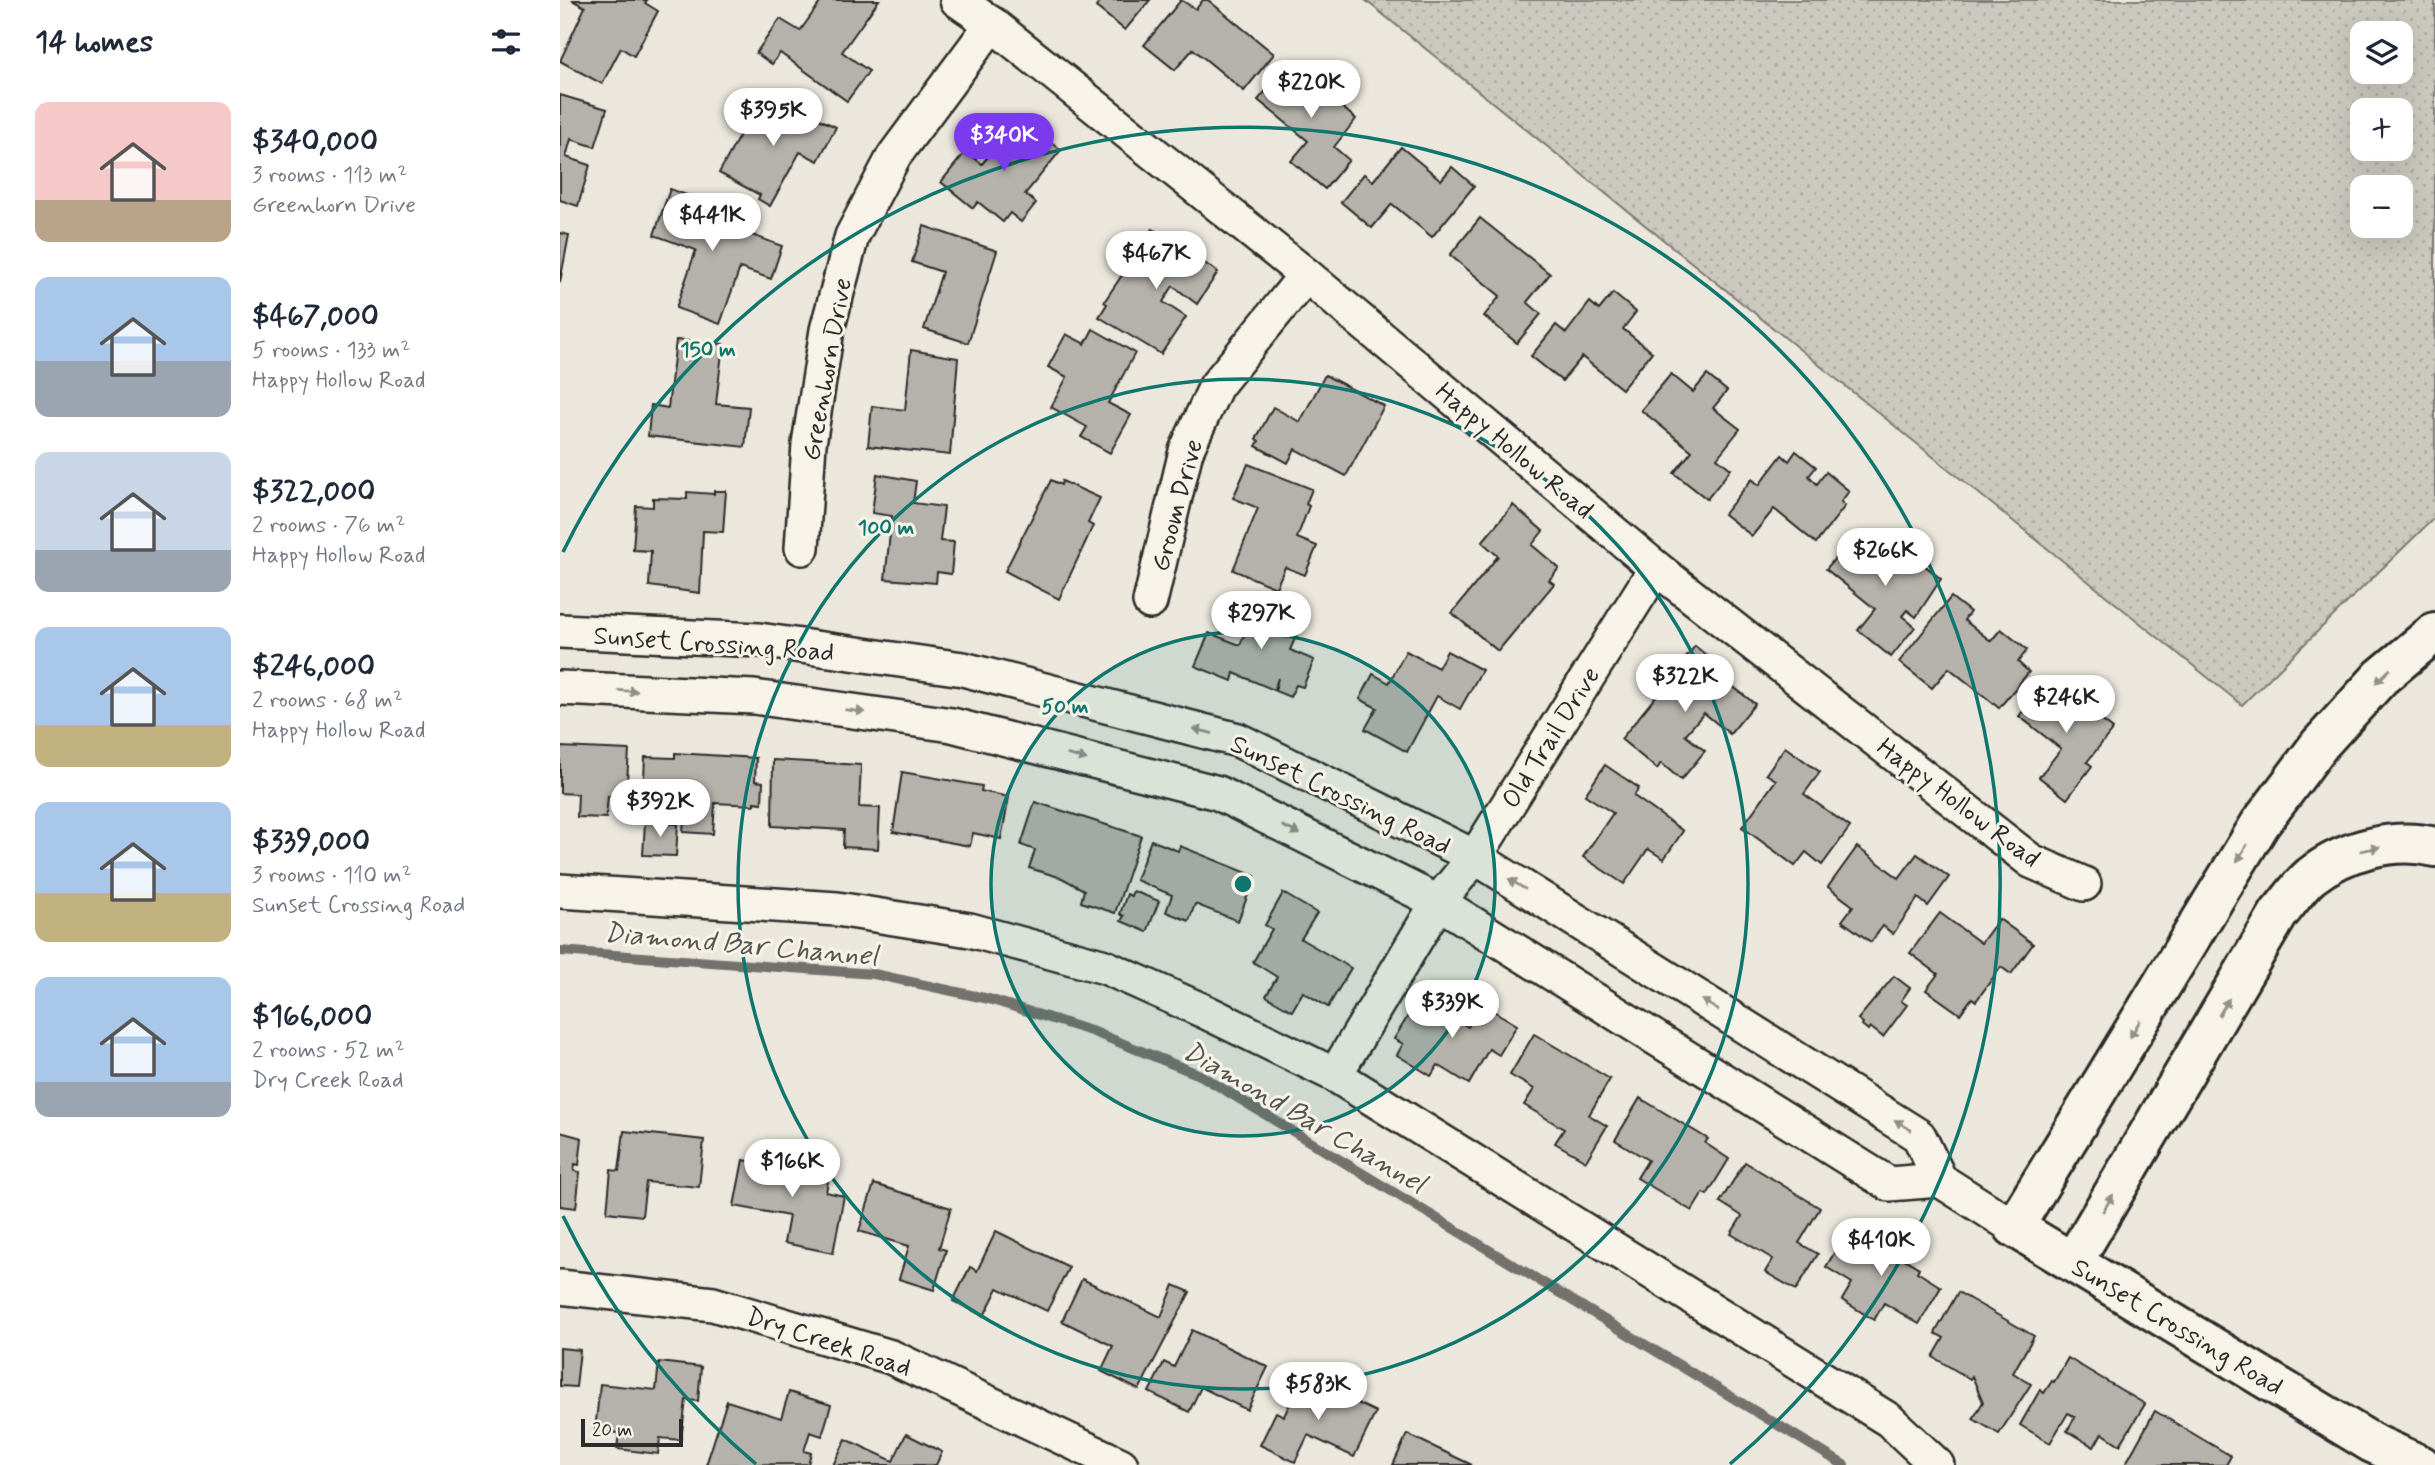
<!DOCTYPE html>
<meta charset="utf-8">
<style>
body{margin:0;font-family:Mynerve,sans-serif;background:#f6f6f7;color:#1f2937;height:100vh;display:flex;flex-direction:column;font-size:26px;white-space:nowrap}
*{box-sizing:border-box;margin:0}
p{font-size:23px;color:#747a83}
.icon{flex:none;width:38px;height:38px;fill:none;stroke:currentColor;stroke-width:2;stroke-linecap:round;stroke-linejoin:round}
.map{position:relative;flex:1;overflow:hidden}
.sheet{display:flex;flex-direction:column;background:#fff;width:560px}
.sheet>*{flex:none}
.tools{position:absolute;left:1790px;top:21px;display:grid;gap:14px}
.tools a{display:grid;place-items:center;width:63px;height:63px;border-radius:14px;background:#fff;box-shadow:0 7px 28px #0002;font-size:35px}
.scale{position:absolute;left:21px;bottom:18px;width:102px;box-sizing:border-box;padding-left:7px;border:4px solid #2b2b2b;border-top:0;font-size:19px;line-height:24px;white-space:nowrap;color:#2b2b2b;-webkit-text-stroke:5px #f7f3e8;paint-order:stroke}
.price{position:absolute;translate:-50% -60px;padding:0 16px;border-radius:24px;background:#fff;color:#222;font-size:23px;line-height:46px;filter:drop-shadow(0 2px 4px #0008)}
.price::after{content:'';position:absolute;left:50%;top:42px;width:21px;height:16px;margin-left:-10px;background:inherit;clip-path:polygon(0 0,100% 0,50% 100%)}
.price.on{background:#7c3aed;color:#fff}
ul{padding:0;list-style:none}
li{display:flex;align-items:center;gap:21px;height:175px;padding:0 35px}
li span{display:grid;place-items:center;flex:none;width:196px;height:140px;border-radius:14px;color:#555}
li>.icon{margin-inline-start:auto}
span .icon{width:84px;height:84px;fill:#fffc;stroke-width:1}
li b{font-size:30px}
h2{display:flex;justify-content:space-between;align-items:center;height:84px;padding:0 35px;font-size:30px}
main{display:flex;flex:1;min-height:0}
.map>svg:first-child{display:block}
.grass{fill:url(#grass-dots);stroke:#7b7a75;stroke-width:2;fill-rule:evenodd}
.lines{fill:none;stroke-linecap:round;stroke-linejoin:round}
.stream{stroke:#72716c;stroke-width:10}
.building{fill:#b5b2ab;stroke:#2b2b2b;stroke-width:2}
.minor-casing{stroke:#2b2b2b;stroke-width:38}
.major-casing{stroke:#2b2b2b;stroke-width:44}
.highway-casing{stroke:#2b2b2b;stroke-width:44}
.minor{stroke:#f7f3e8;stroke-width:33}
.major{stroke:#f7f3e8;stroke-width:38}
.highway{stroke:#f7f3e8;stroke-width:38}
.oneway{fill:#918f8a}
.ring{fill:none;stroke:#0f766e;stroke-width:3.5}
.labels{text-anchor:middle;stroke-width:6;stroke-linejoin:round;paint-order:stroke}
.street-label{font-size:26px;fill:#2b2b2b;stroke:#f7f3e8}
.water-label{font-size:28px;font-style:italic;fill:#555451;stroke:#f7f3e8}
.centre{fill:#0f766e;stroke:#f7f3e8;stroke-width:3.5}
.ring-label{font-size:21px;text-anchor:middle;font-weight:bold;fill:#0f766e;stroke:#f7f3e8;stroke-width:6;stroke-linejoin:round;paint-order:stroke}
</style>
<main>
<section class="sheet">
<h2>14 homes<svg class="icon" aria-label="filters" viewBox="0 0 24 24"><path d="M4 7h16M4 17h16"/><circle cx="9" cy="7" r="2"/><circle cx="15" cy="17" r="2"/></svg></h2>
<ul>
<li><span style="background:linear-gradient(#f6c9c9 70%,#b9a48a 0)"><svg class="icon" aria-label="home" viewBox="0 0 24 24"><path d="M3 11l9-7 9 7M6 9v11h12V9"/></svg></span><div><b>$340,000</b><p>3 rooms · 113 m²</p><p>Greenhorn Drive</p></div></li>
<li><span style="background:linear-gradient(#a9c7e8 60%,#9aa5b1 0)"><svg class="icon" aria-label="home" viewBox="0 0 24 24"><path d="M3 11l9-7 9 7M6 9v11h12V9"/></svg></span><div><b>$467,000</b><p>5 rooms · 133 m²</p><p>Happy Hollow Road</p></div></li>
<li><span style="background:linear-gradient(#c9d6e8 70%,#9aa5b1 0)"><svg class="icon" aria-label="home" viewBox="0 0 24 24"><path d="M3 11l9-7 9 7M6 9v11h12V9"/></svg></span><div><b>$322,000</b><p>2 rooms · 76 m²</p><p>Happy Hollow Road</p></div></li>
<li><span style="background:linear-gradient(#a9c7e8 70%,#c2b280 0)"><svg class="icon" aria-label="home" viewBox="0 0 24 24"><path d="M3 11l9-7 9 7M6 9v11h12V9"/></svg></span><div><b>$246,000</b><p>2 rooms · 68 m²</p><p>Happy Hollow Road</p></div></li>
<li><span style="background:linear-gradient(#a9c7e8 65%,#c2b280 0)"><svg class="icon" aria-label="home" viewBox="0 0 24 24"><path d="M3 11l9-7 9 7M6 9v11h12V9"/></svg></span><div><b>$339,000</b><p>3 rooms · 110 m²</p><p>Sunset Crossing Road</p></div></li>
<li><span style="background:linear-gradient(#a9c7e8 75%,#9aa5b1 0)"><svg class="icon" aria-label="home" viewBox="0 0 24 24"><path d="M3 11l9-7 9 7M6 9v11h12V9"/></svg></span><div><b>$166,000</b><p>2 rooms · 52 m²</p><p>Dry Creek Road</p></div></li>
</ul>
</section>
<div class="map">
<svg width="1875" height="1465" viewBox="0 0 1875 1465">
<defs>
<pattern id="grass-dots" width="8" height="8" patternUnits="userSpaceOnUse" patternTransform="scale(1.75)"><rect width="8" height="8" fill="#cbc8bf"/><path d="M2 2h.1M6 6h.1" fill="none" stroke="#aeaca4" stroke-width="1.8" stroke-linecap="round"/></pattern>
</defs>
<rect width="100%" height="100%" fill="#ebe7dd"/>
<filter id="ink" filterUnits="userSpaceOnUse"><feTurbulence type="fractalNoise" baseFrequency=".0143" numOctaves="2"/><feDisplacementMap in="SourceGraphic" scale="14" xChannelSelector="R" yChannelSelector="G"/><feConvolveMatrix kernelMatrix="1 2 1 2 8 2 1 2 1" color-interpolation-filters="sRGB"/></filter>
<g filter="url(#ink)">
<path class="grass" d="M805 0H1875V517L1682 705ZM1802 33H1841V72H1802ZM1802 110H1841V149H1802ZM1802 187H1841V226H1802Z"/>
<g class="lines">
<path class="stream" d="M0 951 314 974 429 999 534 1032 640 1075 1284 1465"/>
</g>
<g class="building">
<path d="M12 0H87L85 3 98 11 74 56 61 48 42 84 0 61 25 7Z"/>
<path d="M262 0H319L282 52 309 71 287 101 220 53 212 64 196 53 220 19 240 31Z"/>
<path d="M541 0H590L565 30 536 7Z"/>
<path d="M621 0 636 9 643 0H648L714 54 684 91 633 49 615 70 584 45Z"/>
<path d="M729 63 748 79 759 66 774 78 763 91 796 119 774 147 789 160 765 189 731 161 748 141 698 100Z"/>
<path d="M0 95 47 109 35 147 11 139 6 157 30 165 18 206 0 200Z"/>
<path d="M192 101 206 109 210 101 238 117 242 111 276 127 258 161 240 152 210 206 198 199 200 195 159 173 183 129 177 127Z"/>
<path d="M460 117 501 150 465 194 476 203 461 222 450 213 443 222 418 202 413 208 381 182 406 151 422 164Z"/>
<path d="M841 147 881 180 892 167 914 186 872 237 832 204 812 228 781 202 804 174 813 181Z"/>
<path d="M110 189 170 211 165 225 222 246 211 279 180 268 160 324 116 308 136 250 94 235Z"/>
<path d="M920 218 990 274 967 302 981 314 957 343 924 316 940 296 890 255Z"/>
<path d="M364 226 437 251 408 343 364 329 382 272 352 262Z"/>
<path d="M593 229 658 272 637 304 613 286 603 302 626 317 601 354 539 317 547 304 544 302Z"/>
<path d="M0 233 9 235 0 282Z"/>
<path d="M1053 293 1076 312 1063 329 1092 352 1062 389 1022 357 1002 381 971 356 996 325 1006 333 1030 302 1039 310Z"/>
<path d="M533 329 575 353 548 403 571 415 550 453 521 437 527 427 491 407 507 377 488 367 506 334 525 344Z"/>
<path d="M116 340 163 344 156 404 189 407 185 447 88 436 91 405 108 408Z"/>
<path d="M351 350 398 358 390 455 308 446 312 406 345 410Z"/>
<path d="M1111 374 1133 392 1147 375 1167 391 1153 408 1180 429 1157 458 1171 469 1147 499 1114 473 1132 451 1081 410Z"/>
<path d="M765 375 824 406 786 476 735 449 728 463 696 446 699 441 696 439 713 407 740 422Z"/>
<path d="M1236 451 1256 467 1249 476 1257 484 1266 472 1289 491 1281 502 1285 506 1256 543 1214 509 1192 536 1164 514 1192 479 1199 485 1222 455 1229 461Z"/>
<path d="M688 464 752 489 746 504 749 506 737 538 757 546 745 575 725 567 716 588 673 570 698 508 673 498Z"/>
<path d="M317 474 356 481 353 503 384 507 380 541 394 542 391 574 377 572 376 583 325 579 332 516 312 513Z"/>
<path d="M491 480 501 485 502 481 540 498 528 523 533 526 499 599 445 571Z"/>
<path d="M154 491H166L163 532 143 531 140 593 89 586 91 551 73 550 76 506 93 507V498L127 499V492L154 494Z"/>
<path d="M953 505 983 531 972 545 999 568 989 580 994 584 938 651 892 613 938 556 922 542Z"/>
<path d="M1296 533 1318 552 1331 537 1381 579 1356 617 1347 610 1342 616 1355 627 1331 657 1298 630 1315 609 1266 569Z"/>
<path d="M700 596 745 615 730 650 754 660 743 687 736 685 730 697 715 691 718 678 714 690 674 673 672 681 635 666 649 633 680 645Z"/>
<path d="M1391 597 1410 612 1404 620 1431 641 1441 629 1467 650 1458 662 1469 672 1439 708 1389 668 1372 688 1339 662Z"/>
<path d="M1135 646 1163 669 1144 692 1148 696 1162 678 1195 704 1170 734 1144 713 1125 735 1145 751 1121 780 1101 763 1097 769 1061 739 1101 690 1097 686 1114 665 1118 668Z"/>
<path d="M846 651 878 668 887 651 922 670 900 709 877 696 847 752 805 729 817 708 800 699 813 674 829 683Z"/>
<path d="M1489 679 1553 729 1527 762 1532 766 1507 799 1479 777 1501 749 1459 716Z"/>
<path d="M0 747 69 750 66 797 48 796 46 818 17 817 18 794 0 793Z"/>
<path d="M1225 747 1260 772 1244 794 1290 827 1262 865 1246 852 1235 866 1182 827 1216 780 1206 774Z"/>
<path d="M115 753 196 758 195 781 203 782 202 803 194 802V805L155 803 153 834 123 832 125 801 83 798 85 757 115 758Z"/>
<path d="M213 760 301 765 299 807 320 808 318 849 283 847 284 830 212 826Z"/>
<path d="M1045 765 1079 788 1074 796 1123 831 1104 859 1088 849 1064 884 1023 857 1053 813 1025 795Z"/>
<path d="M342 772 422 786 421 791 449 797 441 839 413 833 410 846 333 832Z"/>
<path d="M475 802 581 836 555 913 521 902 524 890 502 878 469 868 475 850 461 845Z"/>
<path d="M85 822 118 824 116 856 83 855Z"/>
<path d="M591 840 618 851 620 846 695 876 678 921 635 904 629 921 606 912 612 895 576 880Z"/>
<path d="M1297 847 1339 878 1357 854 1389 877 1368 906 1358 898 1333 934 1323 926 1311 942 1282 921 1293 906 1268 887Z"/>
<path d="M573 891 599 901 587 932 561 921 564 916 560 914 567 894 571 896Z"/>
<path d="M723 893 757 913 741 939 791 968 768 1007 743 992 732 1011 706 996 717 977 693 962 712 929 705 925Z"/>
<path d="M1380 913 1421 943 1439 919 1473 944 1451 974 1441 967 1416 1001 1412 998 1400 1014 1366 990 1378 974 1350 953Z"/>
<path d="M1334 976 1350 988 1341 1001 1347 1005 1323 1037 1310 1027 1308 1030 1302 1025 1303 1023 1298 1019Z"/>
<path d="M859 998 908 1027 922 1004 957 1025 939 1055 929 1049 909 1084 878 1065 871 1076 837 1055 843 1044 834 1039Z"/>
<path d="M974 1034 1050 1079 1029 1115 1047 1126 1026 1161 995 1143 1004 1129 964 1105 974 1089 950 1075Z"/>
<path d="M1080 1098 1148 1139 1145 1143 1169 1159 1147 1195 1143 1193 1132 1211 1077 1178 1088 1160 1055 1140Z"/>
<path d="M64 1131 144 1140 139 1187 86 1182 82 1216 47 1212 51 1170 59 1171Z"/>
<path d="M0 1132 22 1138 19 1165 15 1164 14 1171 20 1172 16 1208 0 1206Z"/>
<path d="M210 1149 246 1156 243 1171 269 1176 266 1192 284 1196 273 1253 224 1243 229 1216 174 1206 183 1160 207 1164Z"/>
<path d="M1185 1162 1260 1208 1239 1243 1258 1254 1236 1290 1205 1272 1213 1259 1171 1234 1182 1216 1160 1202Z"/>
<path d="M314 1184 391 1208 379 1248 386 1250 374 1290 339 1279 349 1246 299 1231Z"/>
<path d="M1290 1226 1359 1268 1357 1272 1381 1287 1359 1324 1324 1303 1314 1320 1282 1300 1292 1283 1266 1267Z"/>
<path d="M436 1231 509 1267 487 1311 438 1288 424 1316 393 1301 410 1267 417 1271Z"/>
<path d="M522 1279 601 1317 614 1285 630 1292 579 1390 541 1371 553 1346 502 1321Z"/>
<path d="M1398 1292 1474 1336 1453 1373 1471 1384 1439 1434 1413 1419 1423 1402 1412 1376 1410 1379 1373 1357 1384 1338 1375 1333Z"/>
<path d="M632 1330 708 1367 687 1410 641 1387 629 1412 589 1392 604 1362 614 1367Z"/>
<path d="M0 1348 20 1350 16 1387 0 1386Z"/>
<path d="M1508 1358 1585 1404 1560 1445 1542 1433 1534 1447 1507 1431 1515 1417 1508 1413 1490 1443 1460 1425 1480 1390 1484 1393 1492 1381 1494 1382Z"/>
<path d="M99 1362 141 1367 138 1401 126 1400 121 1440 100 1438 98 1454 57 1449 59 1433 35 1431 40 1384 96 1390Z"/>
<path d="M743 1377 816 1412 794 1457 748 1435 735 1462 700 1445 716 1412 724 1416Z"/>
<path d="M229 1392 271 1405 262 1436 250 1432 244 1451 251 1453 248 1464 146 1465 167 1401 221 1418Z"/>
<path d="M1595 1411 1671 1456 1666 1465H1565Z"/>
<path d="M346 1434 382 1452 376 1465H273L286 1439 333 1461Z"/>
<path d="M847 1434 912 1465H833Z"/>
</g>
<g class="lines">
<defs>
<g id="minor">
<path d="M397 0 432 24 746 275 1096 568 1471 861 1524 884"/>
<path d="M242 548 249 444 267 330 292 236 334 156 432 24"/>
<path d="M590 602 626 451 656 386 746 275"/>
<path d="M0 631 199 640 403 669 678 740 915 857 1359 1136 1380 1180 1454 1227"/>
<path d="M0 688 194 697 392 725 658 793 878 902 1329 1184 1380 1180"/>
<path d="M0 891 277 909 410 930 545 967 646 1012 775 1075 1329 1420 1377 1465"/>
<path d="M775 1075 878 902 915 857 1096 568"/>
<path d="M0 1287 153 1304 331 1357 561 1465"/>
</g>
<path id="major" d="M1454 1227 1812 1443 1861 1465"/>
<g id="highway">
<path d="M1454 1227 1700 824 1760 744 1821 677 1875 632"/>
<path d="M1513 1262 1719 913C1729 902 1739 886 1751 876 1784 850 1834 837 1875 847"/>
</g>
</defs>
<use href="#minor" class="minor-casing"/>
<use href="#major" class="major-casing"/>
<use href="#highway" class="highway-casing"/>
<use href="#minor" class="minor"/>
<use href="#major" class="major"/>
<use href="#highway" class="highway"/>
</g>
<defs><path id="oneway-solid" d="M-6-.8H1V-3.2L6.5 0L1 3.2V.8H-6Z" transform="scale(1.75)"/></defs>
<g class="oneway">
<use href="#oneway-solid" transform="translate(1823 676) rotate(137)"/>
<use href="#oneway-solid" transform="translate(68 691) rotate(3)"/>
<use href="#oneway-solid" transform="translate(295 711) rotate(8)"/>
<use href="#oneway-solid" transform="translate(643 731) rotate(-166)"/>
<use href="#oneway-solid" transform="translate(517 757) rotate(14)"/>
<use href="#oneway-solid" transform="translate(731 830) rotate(26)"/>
<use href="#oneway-solid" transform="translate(1810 849) rotate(-12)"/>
<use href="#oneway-solid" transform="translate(1682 853) rotate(121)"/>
<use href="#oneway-solid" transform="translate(957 884) rotate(-148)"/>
<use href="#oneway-solid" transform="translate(1150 1005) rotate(-148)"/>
<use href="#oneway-solid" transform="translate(1664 1007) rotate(-59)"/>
<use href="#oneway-solid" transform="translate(1575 1029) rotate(121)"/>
<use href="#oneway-solid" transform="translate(1343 1125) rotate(-148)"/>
<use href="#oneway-solid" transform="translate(1548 1203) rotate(-59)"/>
</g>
</g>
<circle cx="683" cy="884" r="252" fill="#0f766e" fill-opacity=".12"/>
<g class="ring">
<circle cx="683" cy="884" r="252"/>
<circle cx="683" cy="884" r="505"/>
<path d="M196 1464A757 757 0 0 1 3 1216M3 552A757 757 0 1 1 1170 1464"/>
</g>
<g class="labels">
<g class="street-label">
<text transform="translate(266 369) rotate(-80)" y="9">Greenhorn Drive</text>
<text transform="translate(955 450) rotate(40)" y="9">Happy Hollow Road</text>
<text transform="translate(616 505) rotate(-75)" y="9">Groom Drive</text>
<text transform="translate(154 643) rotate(4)" y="9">Sunset Crossing Road</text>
<text transform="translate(990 737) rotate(-58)" y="9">Old Trail Drive</text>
<text transform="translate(781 794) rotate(26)" y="9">Sunset Crossing Road</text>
<text transform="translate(1399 802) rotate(37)" y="9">Happy Hollow Road</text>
<text transform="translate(1618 1326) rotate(31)" y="9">Sunset Crossing Road</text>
<text transform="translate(269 1341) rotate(18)" y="9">Dry Creek Road</text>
</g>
<g class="water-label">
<text transform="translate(181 943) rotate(5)" y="10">Diamond Bar Channel</text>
<text transform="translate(745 1116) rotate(30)" y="10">Diamond Bar Channel</text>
</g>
</g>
<circle cx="683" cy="884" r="10" class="centre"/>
<g class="ring-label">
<text x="148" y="356">150 m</text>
<text x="326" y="534">100 m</text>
<text x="505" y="713">50 m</text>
</g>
</svg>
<div class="tools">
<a><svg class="icon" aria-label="layers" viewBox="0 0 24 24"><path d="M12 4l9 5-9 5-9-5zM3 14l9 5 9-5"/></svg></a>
<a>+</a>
<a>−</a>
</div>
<div class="scale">20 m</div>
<b class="price" style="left:751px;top:120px">$220K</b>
<b class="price" style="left:213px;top:148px">$395K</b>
<b class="price on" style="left:444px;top:173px">$340K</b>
<b class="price" style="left:152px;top:253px">$441K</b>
<b class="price" style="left:596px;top:291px">$467K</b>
<b class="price" style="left:1325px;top:588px">$266K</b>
<b class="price" style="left:701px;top:651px">$297K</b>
<b class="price" style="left:1125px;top:714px">$322K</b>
<b class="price" style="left:1506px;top:735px">$246K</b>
<b class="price" style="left:100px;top:839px">$392K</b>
<b class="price" style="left:892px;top:1040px">$339K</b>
<b class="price" style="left:232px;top:1199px">$166K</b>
<b class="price" style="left:1321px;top:1278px">$410K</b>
<b class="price" style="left:758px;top:1422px">$583K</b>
</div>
</main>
